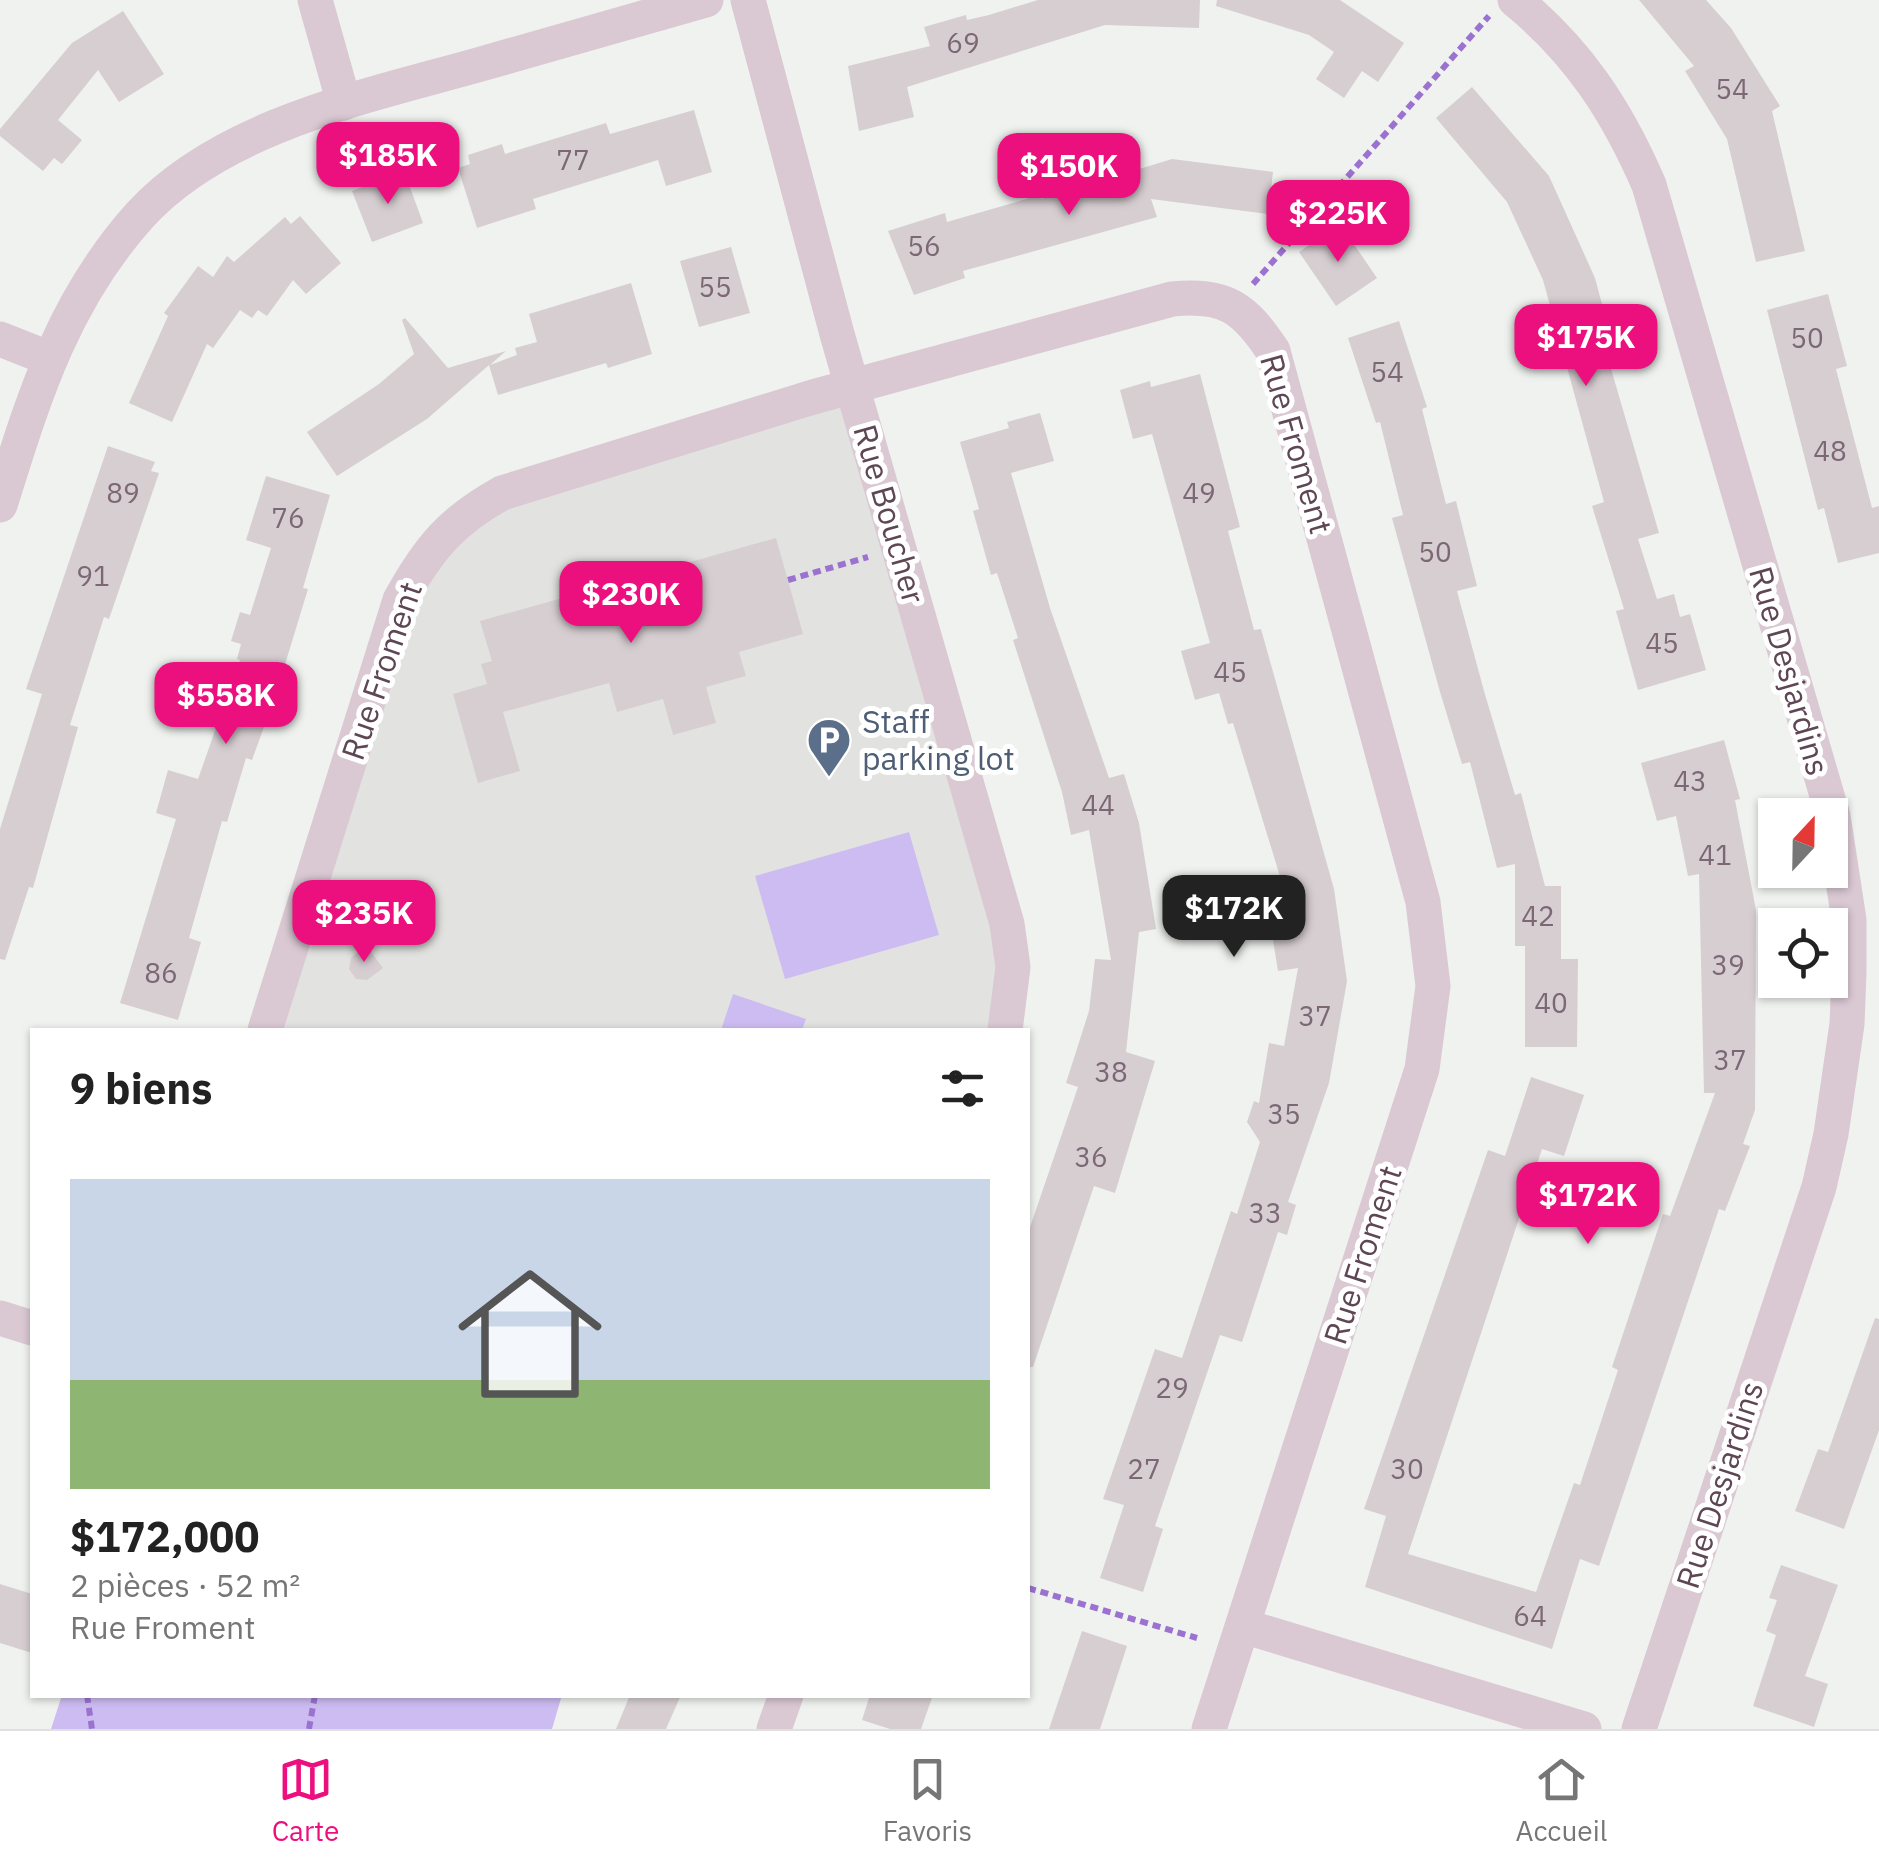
<!DOCTYPE html>
<html lang="fr">
<meta charset="utf-8">
<style>
body{margin:0;font-family:"IBM Plex Sans",sans-serif;background:#f2f2f2;color:#222;height:100vh;display:flex;flex-direction:column;font-size:38px;white-space:nowrap}
*{box-sizing:border-box;margin:0}
p{font-size:32px;color:#767676}
.icon{flex:none;width:55px;height:55px;fill:none;stroke:currentColor;stroke-width:2;stroke-linecap:round;stroke-linejoin:round}
.map{position:relative;flex:1;overflow:hidden}
.side{position:absolute;left:30px;top:1028px;width:1000px;height:670px;display:flex;flex-direction:column;background:#fff;border-radius:0px;box-shadow:0 2px 8px #0004}
.side>*{flex:none}
.needle{width:65px;rotate:22deg}
.buttons{position:absolute;left:1758px;top:798px;display:grid;gap:20px}
.buttons a{display:grid;place-items:center;width:90px;height:90px;border-radius:0px;background:#fff;box-shadow:0 2px 8px #0004;font-size:50px}
.price{position:absolute;translate:-50% -85px;padding:0 22px;border-radius:20px;background:#ec107e;color:#fff;font-size:32px;line-height:65px;filter:drop-shadow(0 2px 5px #0008)}
.price::after{content:'';position:absolute;left:50%;top:60px;width:30px;height:22px;margin-left:-15px;background:inherit;clip-path:polygon(0 0,100% 0,50% 100%)}
.price.current{background:#222;color:#fff}
ul{padding:0;list-style:none}
li{display:grid;align-content:center;gap:20px;height:530px;padding:0 40px}
li span{display:grid;place-items:center;height:310px;border-radius:0px;color:#555}
li>.icon{margin-inline-start:auto}
span .icon{width:180px;height:180px;fill:#fffc;stroke-width:1}
li b{font-size:42px}
h2{display:flex;justify-content:space-between;align-items:center;height:120px;padding:0 40px;font-size:42px}
.tab-bar{display:flex;justify-content:space-around;align-items:center;height:140px;border-top:2px solid #e0e0e0;background:#fff;font-size:28px;color:#767676}
.tab-bar a{display:grid;justify-items:center;gap:5px}
.tab-bar .current{color:#ec107e}
.map>svg:first-child{display:block}
.education{fill:#e2e3e0}
.green{fill:#cdbcf2}
.building{fill:#d7ced2}
.lines{fill:none;stroke-linecap:round;stroke-linejoin:round}
.path{stroke:#9c72d1;stroke-width:6;stroke-dasharray:8 5;stroke-linecap:butt}
.minor{stroke:#dac8d3;stroke-width:35}
.labels{text-anchor:middle;stroke-width:10;stroke-linejoin:round;paint-order:stroke}
.number-label{font-size:28px;fill:#7c6874}
.street-label{font-size:32px;fill:#5e4654;stroke:#fff}
.service-label{font-size:32px;fill:#4e5e75;stroke:#fff;text-anchor:start}
</style>
<div class="map">
<svg width="1879" height="1729" viewBox="0 0 1879 1729">
<rect width="100%" height="100%" fill="#f0f2ef"/>
<path class="education" d="M852 386 1007 924 1005 1030H265L400 600 468 512Z"/>
<g class="green">
<path d="M909 832 939 935 785 979 755 876Z"/>
<path d="M733 994 806 1019 802 1030H721Z"/>
<path d="M62 1695H562L552 1729H51Z"/>
</g>
<g class="building">
<path d="M1038 0H1200L1199 28 1105 25 907 87 914 117 859 131 848 66 930 46 924 27 966 15 967 20 989 15Z"/>
<path d="M1217 0H1340L1404 43 1378 82 1362 71 1344 98 1316 79 1334 52 1309 35 1216 6Z"/>
<path d="M1639 0H1706L1731 28 1780 106 1772 111 1805 251 1756 262 1727 139 1685 71 1694 66Z"/>
<path d="M123 11 164 74 119 102 98 70 58 120 82 140 62 164 54 158 43 171 0 136V129L72 43Z"/>
<path d="M1472 87 1549 176 1595 278 1615 353 1607 355 1659 533 1638 539 1657 599 1674 594 1680 617 1690 614 1706 670 1638 690 1616 611 1624 609 1592 506 1604 502 1543 280 1507 202 1436 118Z"/>
<path d="M694 110 712 172 666 186 658 160 533 199 536 209 477 228 458 168 470 164 468 155 502 144 505 154 606 123 610 134Z"/>
<path d="M1172 159 1273 172 1268 214 1151 199 1157 217 963 271 965 278 914 295 888 231 945 213 947 222 1040 195 1041 199Z"/>
<path d="M404 171 423 223 372 242 352 191Z"/>
<path d="M300 216 341 263 306 294 293 280 267 316 258 310 252 318 240 310 213 348 207 344 172 422 129 403 168 316 164 313 198 266 213 277 227 256 234 262 285 217 291 224Z"/>
<path d="M1340 224 1377 278 1336 306 1299 252Z"/>
<path d="M731 247 750 313 699 327 680 261Z"/>
<path d="M631 283 652 354 608 368 606 363 498 395 489 365 427 419 337 476 307 432 379 384 414 354 402 320 405 318 448 368 506 351 490 365 517 355 515 348 537 342 529 314Z"/>
<path d="M1828 294 1847 366 1836 369 1872 508 1879 506V553L1838 563 1824 508 1818 510 1767 310Z"/>
<path d="M1399 321 1427 407 1422 409 1446 504 1456 501 1477 586 1457 591 1484 691 1515 795 1521 793 1545 886H1561V959H1578L1577 1047H1525V946H1515V864L1497 868 1470 762 1462 764 1440 692 1392 518 1403 515 1380 422 1376 423 1348 338Z"/>
<path d="M1200 374 1240 527 1228 531 1254 630 1261 629 1334 889 1347 981 1329 1083 1288 1202 1296 1205 1287 1235 1278 1232 1242 1342 1220 1335 1155 1526 1163 1529 1143 1592 1100 1578 1124 1505 1103 1499 1155 1349 1182 1358 1231 1211 1237 1214 1260 1142 1247 1122 1254 1101 1259 1103 1269 1043 1284 1046 1298 968 1278 971 1270 922 1293 919 1233 723 1228 724 1219 693 1195 700 1181 651 1210 643 1152 434 1133 439 1120 390 1150 381 1151 387Z"/>
<path d="M1040 413 1054 461 1011 473 1050 608 1109 778 1124 774 1139 823 1156 929 1139 932 1126 1052 1155 1061 1115 1193 1094 1186 1033 1367H1028V1233L1078 1087 1066 1083 1089 1011 1095 959 1111 960 1089 830 1071 835 1062 792 1013 640 1018 638 997 573 991 575 973 511 979 509 960 442 1009 428 1007 422Z"/>
<path d="M108 446 155 462 151 471 159 473 109 619 104 617 70 725 78 727 33 888 29 887 5 960 0 959V829L42 694 26 689Z"/>
<path d="M266 476 330 495 303 588 308 589 276 694 252 760 246 758 227 822 222 821 189 938 201 942 178 1020 120 1003 176 819 156 813 168 770 198 779 240 660 237 659 241 644 231 641 240 612 250 615 271 548 246 540Z"/>
<path d="M776 538 803 634 739 652 746 676 706 687 716 723 673 735 663 699 617 712 609 683 503 712 520 771 478 783 453 694 487 684 481 664 492 661 480 621Z"/>
<path d="M1724 740 1740 799 1735 800 1756 910 1755 1110 1743 1144 1750 1146 1725 1211 1719 1209 1599 1566 1580 1559 1552 1649 1365 1587 1386 1516 1364 1509 1488 1150 1505 1156 1531 1077 1584 1095 1564 1156 1542 1149 1408 1554 1536 1592 1574 1483 1580 1485 1618 1370 1612 1367 1663 1214 1670 1216 1715 1093H1704L1699 874 1688 876 1676 816 1657 821 1641 763Z"/>
<path d="M360 950 371 952 383 968 367 980 356 979 349 969 351 958Z"/>
<path d="M1875 1318 1879 1319V1430L1844 1529 1795 1511 1818 1449 1828 1452Z"/>
<path d="M1781 1565 1838 1585 1805 1676 1828 1684 1814 1727 1753 1706 1776 1635 1766 1631 1777 1600 1769 1598Z"/>
<path d="M0 1584 32 1594V1653L0 1643Z"/>
<path d="M1082 1631 1127 1646 1100 1729H1049Z"/>
<path d="M630 1695H681L666 1729H616Z"/>
<path d="M870 1695H933L921 1729H890L862 1720Z"/>
</g>
<g class="lines">
<g class="path">
<path d="M1253 284 1489 16"/>
<path d="M788 580 868 557"/>
<path d="M1028 1588 1197 1638"/>
<path d="M87 1695 92 1729"/>
<path d="M309 1729 315 1695"/>
</g>
<g class="minor">
<path d="M315 0 344 103"/>
<path d="M748 0 837 334 1007 924 1013 967 1005 1030"/>
<path d="M1515 0C1578 51 1617 111 1649 185L1833 816 1849 920V973L1847 1024 1831 1134 1819 1187 1639 1729"/>
<path d="M0 339 48 358"/>
<path d="M0 505C34 397 62 302 140 215 220 127 363 97 474 66 551 44 629 22 706 0"/>
<path d="M265 1030 400 600C428 549 451 521 502 493L813 397 1172 299C1225 294 1244 307 1273 351L1423 902 1433 986 1422 1069 1209 1729"/>
<path d="M0 1318 32 1328"/>
<path d="M1243 1626 1584 1729"/>
<path d="M774 1729 786 1695"/>
</g>
</g>
<defs>
<symbol id="parking-pin" viewBox="-11 -11 22 30"><path d="M0 17L-7.5 6A9.5 9.5 0 1 1 7.5 6Z" fill="#5c6f8a" stroke="#fff"/><path d="M-3.5-5.5H1a3.5 3.5 0 0 1 0 7H-1V5.5H-3.5ZM-1-3.4V-.6H.8a1.4 1.4 0 0 0 0-2.8Z" fill="#fff"/></symbol>
</defs>
<g fill-rule="evenodd">
<use href="#parking-pin" x="804" y="715" width="50" height="68"/>
</g>
<g class="labels">
<g class="number-label">
<text x="963" y="53">69</text>
<text x="1732" y="99">54</text>
<text x="573" y="170">77</text>
<text x="924" y="256">56</text>
<text x="715" y="297">55</text>
<text x="1807" y="348">50</text>
<text x="1387" y="382">54</text>
<text x="1830" y="461">48</text>
<text x="123" y="503">89</text>
<text x="1199" y="503">49</text>
<text x="288" y="528">76</text>
<text x="1435" y="562">50</text>
<text x="93" y="586">91</text>
<text x="1662" y="653">45</text>
<text x="1230" y="682">45</text>
<text x="1690" y="791">43</text>
<text x="1098" y="815">44</text>
<text x="1715" y="865">41</text>
<text x="1538" y="926">42</text>
<text x="1728" y="975">39</text>
<text x="161" y="983">86</text>
<text x="1551" y="1013">40</text>
<text x="1315" y="1026">37</text>
<text x="1730" y="1070">37</text>
<text x="1111" y="1082">38</text>
<text x="1284" y="1124">35</text>
<text x="1091" y="1167">36</text>
<text x="1265" y="1223">33</text>
<text x="1172" y="1398">29</text>
<text x="1144" y="1479">27</text>
<text x="1407" y="1479">30</text>
<text x="1530" y="1626">64</text>
</g>
<g class="street-label">
<text transform="translate(1296 444) rotate(74)" y="11">Rue Froment</text>
<text transform="translate(889 514) rotate(74)" y="11">Rue Boucher</text>
<text transform="translate(382 671) rotate(-71)" y="11">Rue Froment</text>
<text transform="translate(1789 671) rotate(74)" y="11">Rue Desjardins</text>
<text transform="translate(1363 1255) rotate(-72)" y="11">Rue Froment</text>
<text transform="translate(1720 1485) rotate(-72)" y="11">Rue Desjardins</text>
</g>
<g class="service-label">
<text x="862" y="733">Staff<tspan x="862" dy="37">parking lot</tspan></text>
</g>
</g>
</svg>
<div class="buttons">
<a><svg class="needle" viewBox="-14 -14 28 28"><path d="M0-13l5 13h-10z" fill="#e53935"/><path d="M0 13l5-13h-10z" fill="#767676"/></svg></a>
<a><svg class="icon" aria-label="locate" viewBox="0 0 24 24"><circle cx="12" cy="12" r="6"/><path d="M12 2v4M12 18v4M2 12h4M18 12h4"/></svg></a>
</div>
<b class="price" style="left:388px;top:207px">$185K</b>
<b class="price" style="left:1069px;top:218px">$150K</b>
<b class="price" style="left:1338px;top:265px">$225K</b>
<b class="price" style="left:1586px;top:389px">$175K</b>
<b class="price" style="left:631px;top:646px">$230K</b>
<b class="price" style="left:226px;top:747px">$558K</b>
<b class="price current" style="left:1234px;top:960px">$172K</b>
<b class="price" style="left:364px;top:965px">$235K</b>
<b class="price" style="left:1588px;top:1247px">$172K</b>
<section class="side">
<h2>9 biens<svg class="icon" aria-label="filters" viewBox="0 0 24 24"><path d="M4 7h16M4 17h16"/><circle cx="9" cy="7" r="2"/><circle cx="15" cy="17" r="2"/></svg></h2>
<ul>
<li><span style="background:linear-gradient(#c9d6e8 65%,#8fb573 0)"><svg class="icon" aria-label="home" viewBox="0 0 24 24"><path d="M3 11l9-7 9 7M6 9v11h12V9"/></svg></span><div><b>$172,000</b><p>2 pièces · 52 m²</p><p>Rue Froment</p></div></li>
</ul>
</section>
</div>
<nav class="tab-bar">
<a class="current"><svg class="icon" aria-label="map" viewBox="0 0 24 24"><path d="M3 6l6-2 6 2 6-2v14l-6 2-6-2-6 2zM9 4v14M15 6v14"/></svg>Carte</a>
<a><svg class="icon" aria-label="saved" viewBox="0 0 24 24"><path d="M7 4h10v16l-5-4-5 4z"/></svg>Favoris</a>
<a><svg class="icon" aria-label="home" viewBox="0 0 24 24"><path d="M3 11l9-7 9 7M6 9v11h12V9"/></svg>Accueil</a>
</nav>
